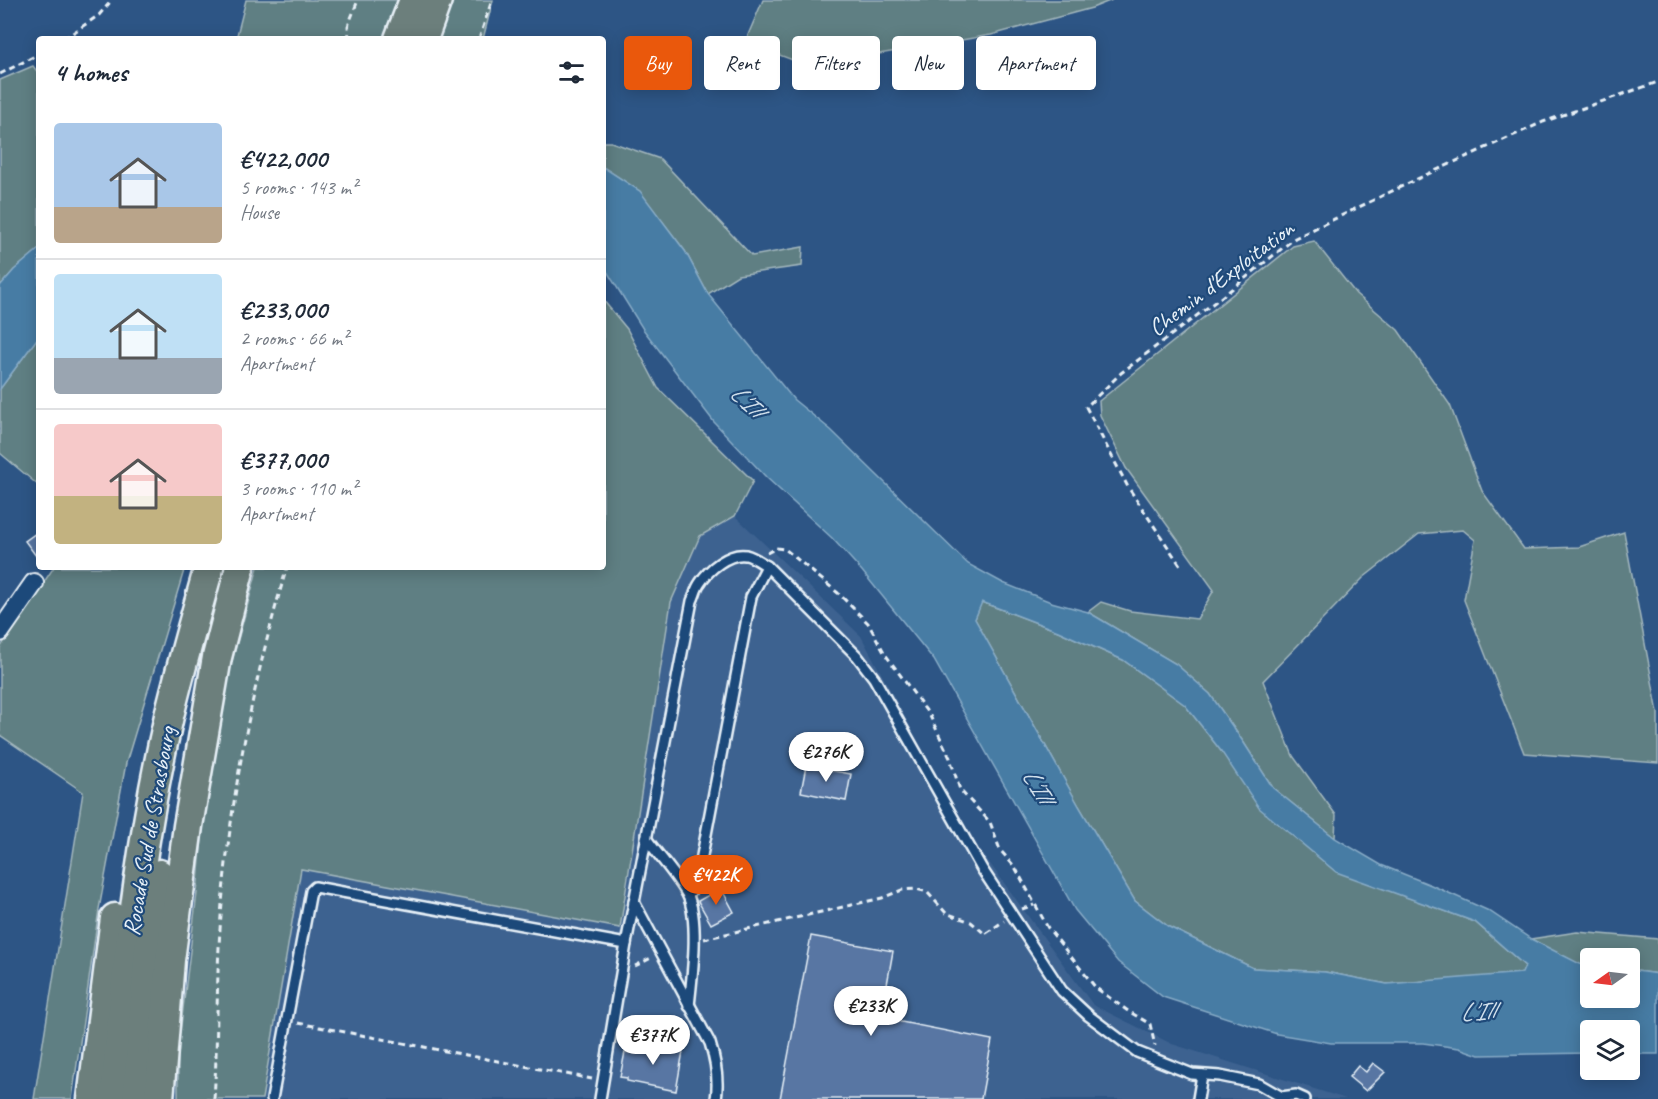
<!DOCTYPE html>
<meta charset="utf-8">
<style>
body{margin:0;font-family:Caveat,sans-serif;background:#f6f6f7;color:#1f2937;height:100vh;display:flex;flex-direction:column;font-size:22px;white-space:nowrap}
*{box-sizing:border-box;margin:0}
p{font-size:20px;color:#747a83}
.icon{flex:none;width:33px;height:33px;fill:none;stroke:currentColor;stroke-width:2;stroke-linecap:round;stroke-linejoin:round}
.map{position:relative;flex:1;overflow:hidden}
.drawer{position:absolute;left:36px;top:36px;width:570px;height:534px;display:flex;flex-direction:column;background:#fff;border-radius:6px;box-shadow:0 3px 15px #0003}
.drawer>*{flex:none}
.banner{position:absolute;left:624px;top:36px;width:570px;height:54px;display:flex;gap:12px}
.needle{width:39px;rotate:256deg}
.buttons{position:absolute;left:1580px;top:948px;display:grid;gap:12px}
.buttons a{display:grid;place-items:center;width:60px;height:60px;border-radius:6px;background:#fff;box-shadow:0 3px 15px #0003;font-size:30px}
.price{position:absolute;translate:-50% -51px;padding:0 14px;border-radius:21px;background:#fff;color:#222;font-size:20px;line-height:39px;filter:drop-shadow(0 2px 3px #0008)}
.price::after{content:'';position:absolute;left:50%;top:36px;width:18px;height:14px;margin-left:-9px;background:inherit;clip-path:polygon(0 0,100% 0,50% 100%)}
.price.active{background:#ea580c;color:#fff}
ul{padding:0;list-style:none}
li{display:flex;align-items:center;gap:18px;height:150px;padding:0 18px}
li+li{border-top:2px solid #e0e1e3}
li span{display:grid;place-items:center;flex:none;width:168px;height:120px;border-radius:6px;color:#555}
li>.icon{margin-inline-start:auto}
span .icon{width:72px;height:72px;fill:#fffc;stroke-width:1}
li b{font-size:26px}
h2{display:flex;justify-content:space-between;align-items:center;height:72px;padding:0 18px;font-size:26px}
.tag{padding:0 21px;border-radius:6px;background:#fff;box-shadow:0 3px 15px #0003;font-size:21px;line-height:54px}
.tag.active{background:#ea580c;color:#fff}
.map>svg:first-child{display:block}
.built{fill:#3d6290}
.green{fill:#5f7f83;stroke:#a4b8be;stroke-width:1.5}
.water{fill:#477ca4;stroke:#87abc6;stroke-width:1.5;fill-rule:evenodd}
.building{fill:#5876a3;stroke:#e8f1f8;stroke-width:1.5}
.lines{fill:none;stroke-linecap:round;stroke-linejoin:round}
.service-casing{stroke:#e8f1f8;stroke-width:14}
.minor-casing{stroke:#e8f1f8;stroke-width:22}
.trunk-casing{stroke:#e8f1f8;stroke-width:33}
.path{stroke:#e8f1f8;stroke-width:3;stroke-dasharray:6 4.5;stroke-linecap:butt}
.service{stroke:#1f4a7a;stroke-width:9}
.minor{stroke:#1f4a7a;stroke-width:18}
.trunk{stroke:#6c7f7c;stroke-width:28}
.labels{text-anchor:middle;stroke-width:4.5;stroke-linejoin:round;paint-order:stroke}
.street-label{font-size:24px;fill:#e8f1f8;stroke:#1f4a7a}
.water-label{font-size:26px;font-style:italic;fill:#d0dfeb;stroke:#1f4a7a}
</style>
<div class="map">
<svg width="1658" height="1099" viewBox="0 0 1658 1099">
<rect width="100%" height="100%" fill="#2d5585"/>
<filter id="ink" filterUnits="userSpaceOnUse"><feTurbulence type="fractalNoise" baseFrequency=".0167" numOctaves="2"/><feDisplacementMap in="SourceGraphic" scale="12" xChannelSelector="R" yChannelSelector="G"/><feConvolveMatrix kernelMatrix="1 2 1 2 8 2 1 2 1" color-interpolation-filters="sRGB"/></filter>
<g filter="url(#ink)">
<path class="built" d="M735 516 861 636 966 831 1093 1005 1172 1044 1346 1099H262L301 869 620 927 671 602 700 536Z"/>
<g class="green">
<path d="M246 0H493L483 39H236Z"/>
<path d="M763 0H1112L1092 8 991 35 861 57 798 62 745 42Z"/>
<path d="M33 66 39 74V249L14 270 0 286V80Z"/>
<path d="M603 142H611L660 159 752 256 803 247 802 266 738 275 708 294 685 251 640 192 603 167Z"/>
<path d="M1314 241 1356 294 1398 330 1450 405 1482 491 1524 549 1579 547 1624 532 1658 713V763L1524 753 1464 600 1475 540 1463 530 1419 534 1363 578 1263 681 1293 756 1336 815 1335 838 1273 788 1244 743 1210 694 1176 664 1088 612 1101 602 1130 611 1197 619 1214 590 1126 468 1100 415 1099 401 1293 246Z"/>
<path d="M603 300 627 329 658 388 753 481 735 516 700 536 671 602 620 928 301 869 262 1099H178V1050L197 893 208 772 231 665 258 567H603Z"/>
<path d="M39 336V486L0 453V389Z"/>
<path d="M54 567H185L126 763 99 909 72 1099H34L83 792 0 735V648Z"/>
<path d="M981 602 1058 631 1123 660 1185 705 1221 751 1336 871 1475 922 1525 966 1522 974 1387 984 1325 972 1253 968 1169 927 1135 901 1079 806 975 619Z"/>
<path d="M1577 932 1658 939V974L1629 970V958H1590V969H1587L1531 939Z"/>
</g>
<g class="water">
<path d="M603 167 640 191 685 251 708 294 794 400 831 430 968 564 1003 583 1051 602 1088 612 1176 664 1210 694 1244 743 1273 788 1335 838 1381 865 1431 885 1489 911 1531 939 1590 969V998H1629V970L1658 974V1054H1629V1030H1590V1053L1479 1055 1459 1048 1423 1043H1331L1277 1034 1163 997 1118 962 1075 910 934 660 862 571 832 538 767 478 714 422 643 329 603 265ZM982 602 1058 631 1123 660 1185 705 1221 751 1259 808 1336 872 1475 922 1525 966 1522 973 1387 984 1325 972 1253 968 1169 927 1135 901 1079 806 975 619Z"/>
<path d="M39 249V336L0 389V286L14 270Z"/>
</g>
<g class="building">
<path d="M39 531V560L25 541Z"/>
<path d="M806 766 851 774 846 801 801 792Z"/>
<path d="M721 888 734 912 711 924 698 901Z"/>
<path d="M811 936 893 951 881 1018 992 1040 981 1099H780Z"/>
<path d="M639 1038 656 1042 655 1046 683 1051 676 1091 627 1081V1078L620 1077 625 1052 636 1054Z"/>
<path d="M1373 1063 1385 1072 1366 1091 1349 1077 1358 1066 1366 1072Z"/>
</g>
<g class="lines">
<defs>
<g id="service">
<path d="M646 838C658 855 678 877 687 894 700 919 692 977 689 1006"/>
<path d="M688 895 697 882 751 597 767 566"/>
<path d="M634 902 710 1043C716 1062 719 1080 716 1099"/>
<path d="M1281 1097 1296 1095 1305 1099"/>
<path d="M272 1099 311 891 315 887 626 944"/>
<path d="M600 1099 626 944 692 601C695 595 696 588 700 583 708 570 729 552 746 555 754 557 760 562 767 566L857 656 874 678 982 869 1062 991 1089 1016 1137 1052 1192 1074 1220 1076 1259 1084 1285 1099"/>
<path d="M1198 1099 1202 1075"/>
</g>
<path id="minor" d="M0 632 34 583"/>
<g id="trunk">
<path d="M399 39 414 0"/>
<path d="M423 39 437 0"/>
<path d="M92 1099 115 918"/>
<path d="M115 1099C125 971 140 842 169 716 181 666 195 617 209 567"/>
<path d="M137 1099 149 950 159 874"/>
<path d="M159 1099 170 960 188 826 217 657 240 567"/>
</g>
</defs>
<use href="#service" class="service-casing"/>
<use href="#minor" class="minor-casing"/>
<use href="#trunk" class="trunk-casing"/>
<g class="path">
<path d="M64 39 99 15 112 0"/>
<path d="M349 39 348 26 358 0"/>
<path d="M479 39 492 0"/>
<path d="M0 74 39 54"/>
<path d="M767 553 776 548 785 549 838 593 868 623 885 654 930 716 950 758 960 790 990 822 1000 850 1015 867 1048 928 1096 988 1128 1011 1150 1024 1155 1046"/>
<path d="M1180 565 1128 487 1086 407 1121 373 1228 292 1295 238 1417 179 1543 122 1658 82"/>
<path d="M1022 909 1034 905"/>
<path d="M704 939 882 898 902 890 916 889 927 892 946 913 971 922 985 934 1004 921"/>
<path d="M635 966 653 957"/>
<path d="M298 1023 592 1079"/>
<path d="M214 1099C218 1038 216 977 221 916 230 798 253 681 287 567"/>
</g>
<use href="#service" class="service"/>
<use href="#minor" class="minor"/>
<use href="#trunk" class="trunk"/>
</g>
</g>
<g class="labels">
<g class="street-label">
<text transform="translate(1221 278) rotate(-37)" y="8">Chemin d'Exploitation</text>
<text transform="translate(149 831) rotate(-80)" y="8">Rocade Sud de Strasbourg</text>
</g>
<g class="water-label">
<text transform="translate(747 400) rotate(45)" y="9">L'Ill</text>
<text transform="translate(1038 785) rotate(60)" y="9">L'Ill</text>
<text transform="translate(1477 1011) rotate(-3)" y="9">L'Ill</text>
</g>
</g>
</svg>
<div class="buttons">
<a><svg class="needle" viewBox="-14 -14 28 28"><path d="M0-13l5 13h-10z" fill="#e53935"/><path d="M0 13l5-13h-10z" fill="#747a83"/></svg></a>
<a><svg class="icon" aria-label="layers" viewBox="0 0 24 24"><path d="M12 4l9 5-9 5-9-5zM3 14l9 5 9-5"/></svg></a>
</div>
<b class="price" style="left:826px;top:783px">€276K</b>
<b class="price active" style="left:716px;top:906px">€422K</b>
<b class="price" style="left:871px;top:1037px">€233K</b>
<b class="price" style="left:653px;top:1066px">€377K</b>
<div class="banner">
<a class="tag active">Buy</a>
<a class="tag">Rent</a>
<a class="tag">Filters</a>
<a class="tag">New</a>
<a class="tag">Apartment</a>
</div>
<section class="drawer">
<h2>4 homes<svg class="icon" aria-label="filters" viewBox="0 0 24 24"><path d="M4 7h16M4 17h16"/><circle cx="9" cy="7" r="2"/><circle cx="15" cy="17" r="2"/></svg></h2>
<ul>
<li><span style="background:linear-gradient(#a9c7e8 70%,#b9a48a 0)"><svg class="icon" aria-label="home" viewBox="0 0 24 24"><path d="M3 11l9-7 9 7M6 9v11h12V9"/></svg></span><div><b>€422,000</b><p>5 rooms · 143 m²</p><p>House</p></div></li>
<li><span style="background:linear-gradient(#bfe0f5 70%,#9aa5b1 0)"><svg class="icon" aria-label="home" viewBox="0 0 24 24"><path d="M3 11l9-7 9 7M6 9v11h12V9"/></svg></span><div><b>€233,000</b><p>2 rooms · 66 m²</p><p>Apartment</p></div></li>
<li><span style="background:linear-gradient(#f6c9c9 60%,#c2b280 0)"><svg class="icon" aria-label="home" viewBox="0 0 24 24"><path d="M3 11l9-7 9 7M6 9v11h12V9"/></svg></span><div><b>€377,000</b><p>3 rooms · 110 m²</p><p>Apartment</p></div></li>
</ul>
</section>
</div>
